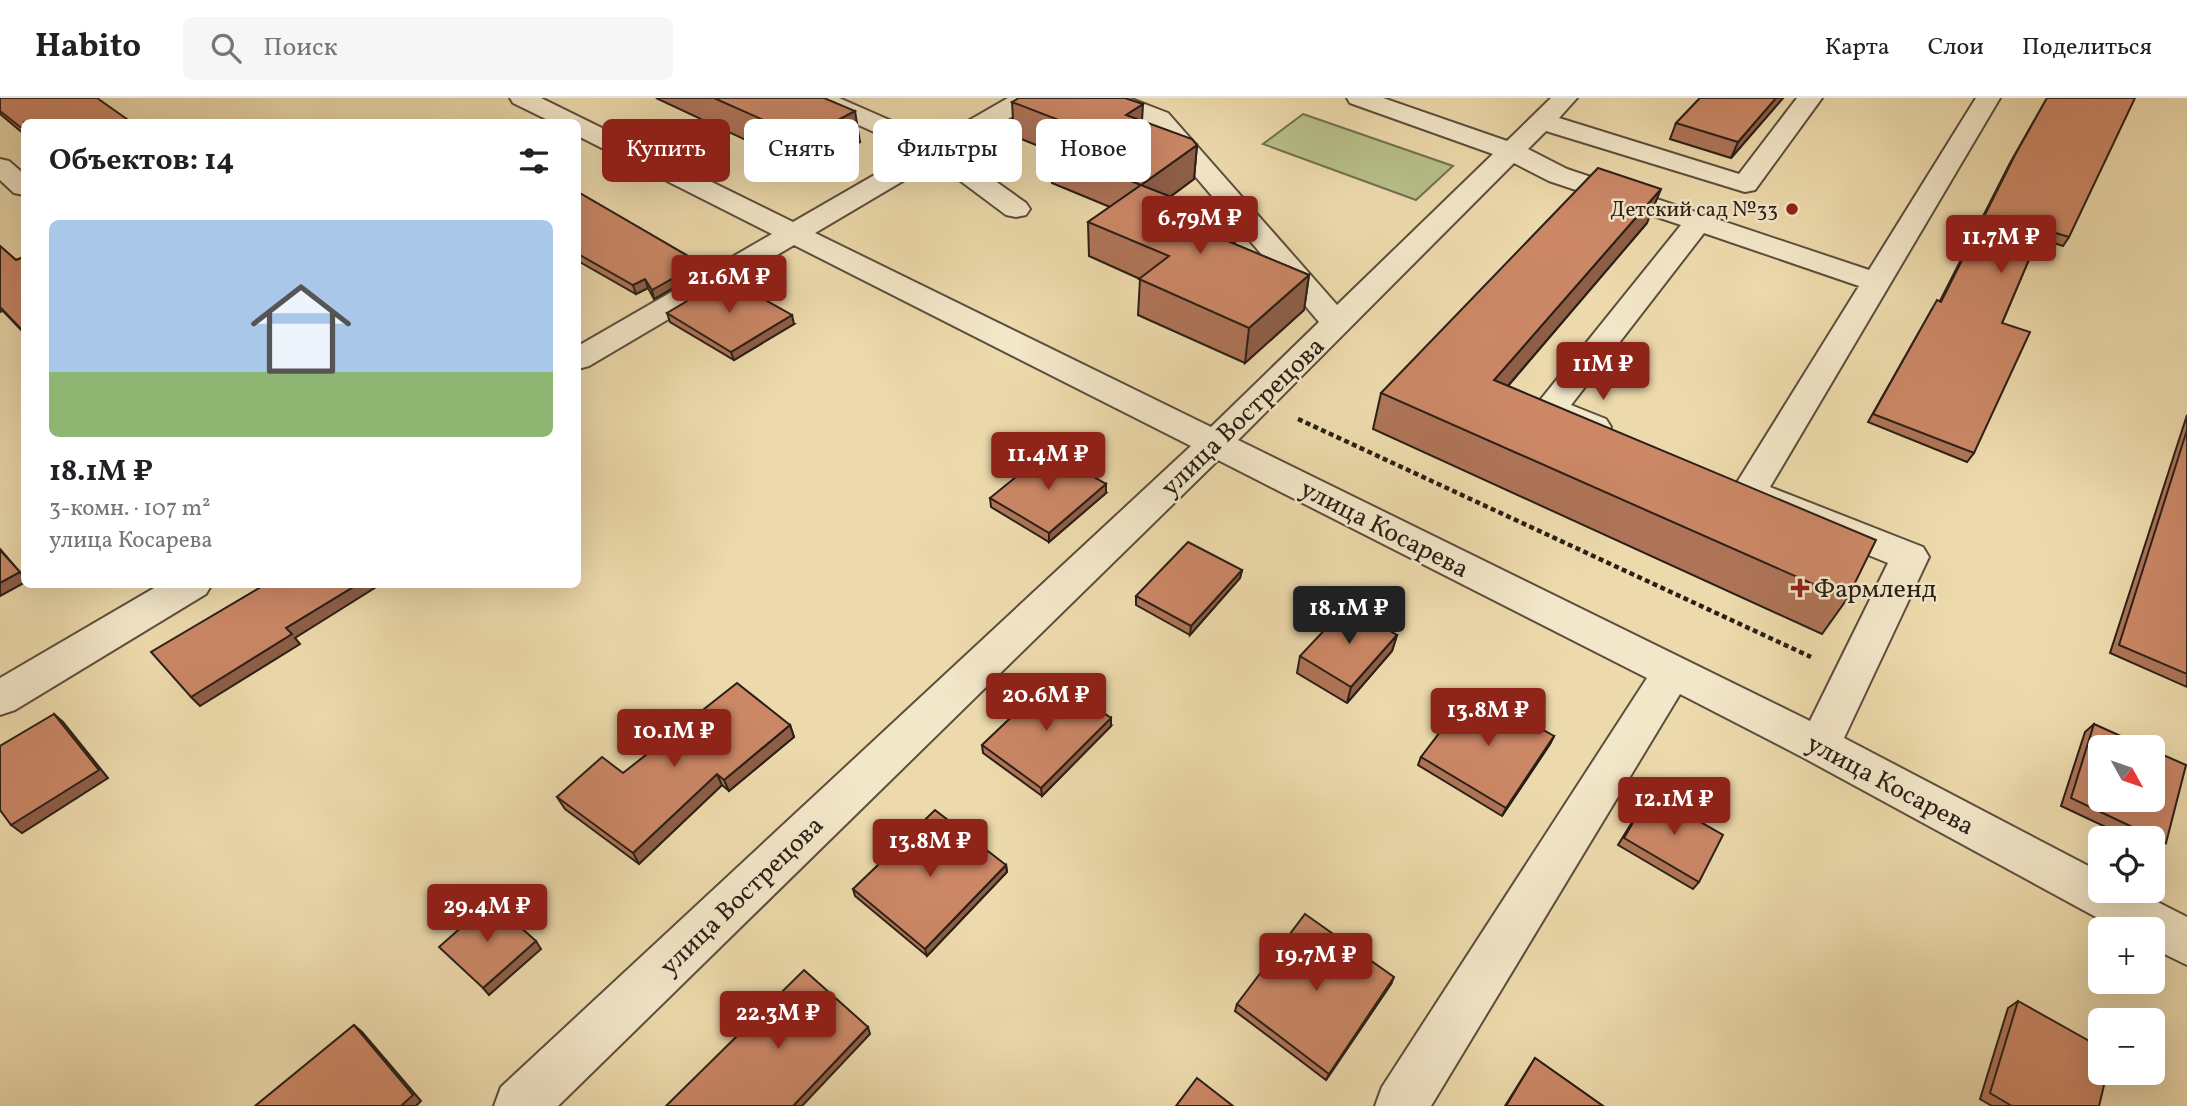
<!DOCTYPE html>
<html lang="ru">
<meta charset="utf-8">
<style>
body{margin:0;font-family:Vollkorn,serif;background:#f6f6f6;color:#202124;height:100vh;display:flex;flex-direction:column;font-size:26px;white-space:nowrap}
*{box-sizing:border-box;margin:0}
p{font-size:23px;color:#757577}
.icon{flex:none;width:38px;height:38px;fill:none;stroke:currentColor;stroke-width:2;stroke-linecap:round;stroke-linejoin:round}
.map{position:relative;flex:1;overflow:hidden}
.sheet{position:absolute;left:21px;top:21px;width:560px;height:469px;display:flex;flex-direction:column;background:#fff;border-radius:10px;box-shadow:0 7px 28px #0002}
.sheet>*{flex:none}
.hud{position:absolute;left:602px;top:21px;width:665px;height:63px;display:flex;gap:14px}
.needle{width:46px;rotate:130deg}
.controls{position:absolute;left:2088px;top:637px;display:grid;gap:14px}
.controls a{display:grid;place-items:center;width:77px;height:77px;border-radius:10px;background:#fff;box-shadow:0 7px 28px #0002;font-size:35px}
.price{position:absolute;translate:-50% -60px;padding:0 16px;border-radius:7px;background:#8f2418;color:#fff;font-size:23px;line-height:46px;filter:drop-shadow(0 2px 4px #0008)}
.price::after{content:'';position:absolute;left:50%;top:42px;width:21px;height:16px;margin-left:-10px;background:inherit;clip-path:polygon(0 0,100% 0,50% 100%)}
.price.selected{background:#222;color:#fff}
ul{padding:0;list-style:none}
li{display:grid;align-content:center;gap:14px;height:371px;padding:0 28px}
li span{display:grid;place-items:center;height:217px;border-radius:10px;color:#555}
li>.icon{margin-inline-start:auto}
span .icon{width:126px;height:126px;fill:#fffc;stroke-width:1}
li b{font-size:30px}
h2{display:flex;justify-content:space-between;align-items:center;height:84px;padding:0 28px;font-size:30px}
.chip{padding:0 24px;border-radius:10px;background:#fff;box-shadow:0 7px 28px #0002;font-size:24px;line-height:63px}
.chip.selected{background:#8f2418;color:#fff}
header{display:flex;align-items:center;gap:42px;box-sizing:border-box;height:98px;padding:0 35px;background:#fff;border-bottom:2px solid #e0e0e0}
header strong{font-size:33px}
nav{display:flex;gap:38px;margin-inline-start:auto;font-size:24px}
.search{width:490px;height:63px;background:#f6f6f6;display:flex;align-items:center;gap:18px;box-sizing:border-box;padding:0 24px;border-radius:10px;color:#757577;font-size:26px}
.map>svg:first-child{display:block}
.green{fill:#b8c089;stroke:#717050;stroke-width:2}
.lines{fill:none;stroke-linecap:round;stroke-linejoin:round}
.minor-casing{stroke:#5b4e3c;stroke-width:4}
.path{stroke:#2a1f16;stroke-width:4.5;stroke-dasharray:5 3.5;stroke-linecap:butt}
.minor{fill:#f3e7c9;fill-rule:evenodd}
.wall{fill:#af7458;stroke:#2a1f16;stroke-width:2}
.shaded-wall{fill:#8e5e47;stroke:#2a1f16;stroke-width:2}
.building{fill:#cb8766;stroke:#2a1f16;stroke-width:2}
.poi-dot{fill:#8f2418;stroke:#f3e7c9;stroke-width:2.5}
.labels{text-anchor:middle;stroke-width:5;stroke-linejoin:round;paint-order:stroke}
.far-poi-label{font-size:21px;fill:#2a1f16;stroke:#f3e7c9;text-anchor:end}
.street-label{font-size:26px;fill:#2a1f16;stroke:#f3e7c9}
.poi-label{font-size:26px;fill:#2a1f16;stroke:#f3e7c9;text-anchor:start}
</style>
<header>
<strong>Habito</strong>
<div class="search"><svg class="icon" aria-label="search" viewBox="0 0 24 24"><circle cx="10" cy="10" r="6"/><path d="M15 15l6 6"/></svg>Поиск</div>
<nav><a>Карта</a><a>Слои</a><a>Поделиться</a></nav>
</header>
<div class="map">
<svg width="2187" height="1008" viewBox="0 0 2187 1008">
<rect width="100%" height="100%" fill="#eddaac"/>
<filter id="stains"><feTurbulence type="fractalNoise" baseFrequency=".00286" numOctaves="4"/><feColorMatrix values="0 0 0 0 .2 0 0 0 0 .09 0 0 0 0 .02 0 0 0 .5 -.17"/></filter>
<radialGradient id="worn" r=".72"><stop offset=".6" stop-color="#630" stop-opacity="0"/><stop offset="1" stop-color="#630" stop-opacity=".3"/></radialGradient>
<path class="green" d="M1303 16 1453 68 1416 102 1263 46Z"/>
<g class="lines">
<defs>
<g id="minor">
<path d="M510 0H541L793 124 916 53 810 5 807 0H839L935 42 1008 0H1038L1035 5 953 53 1026 105 1030 111 1026 117 1016 119 1006 117 935 64 815 135 1211 329 1319 224 1150 25 1097 5 1094 0H1129L1168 15 1337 207 1493 56 1350 5 1347 0H1383L1507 43 1551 0H1577L1559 20 1739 76 1797 0H1822L1755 92 1745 94 1546 33 1528 51 1567 71 1869 172 1976 0H2000L1770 389 1923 449 1929 459 1844 640 2100 774V793H2136L2187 819V867L2152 850V831H2118L1804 660 1680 596 1431 1008H1375L1382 989 1647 580 1218 362 558 1008H494L501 989 1191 348 794 147 589 268 578 271V248L772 136 578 38V24H552L513 5ZM1514 65 1549 83 1681 127 1533 311C1540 321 1582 340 1595 340 1599 340 1602 338 1606 337L1611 329 1606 321 1571 307 1704 135 1859 188 1731 394 1736 403 1888 465 1810 623 1238 342Z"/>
<path d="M0 61 9 63 24 76V97L14 95 0 82Z"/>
<path d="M161 486H212L206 496 15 612 0 617V580Z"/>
</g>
</defs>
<use href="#minor" class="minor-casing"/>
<path class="path" d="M1298 321 1811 559"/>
<use href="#minor" class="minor"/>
</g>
<g class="wall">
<path d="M0 0 24 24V36L0 16Z"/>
<path d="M656 0H824L860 44 810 72Z"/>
<path d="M1700 0H1783L1731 60 1670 41 1676 25Z"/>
<path d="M2047 0 2069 139 2063 148 2038 140 2002 225 1974 355 1967 364 1868 324 1932 211 1940 203 2010 65Z"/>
<path d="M1012 4 1142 23 1197 47 1194 81 1170 99 1237 125 1234 146 1309 177 1304 212 1245 265 1138 217 1140 181 1089 158 1088 124 1110 109 1052 85 1051 53 1014 38Z"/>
<path d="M578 94 700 165 702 173 654 201 648 190 636 196 578 163Z"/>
<path d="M1647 125 1508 288 1847 501 1822 536 1373 331 1381 295Z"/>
<path d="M0 148 16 162 24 159V235L3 213 0 214Z"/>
<path d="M667 215 794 226 734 262 670 224Z"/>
<path d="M2187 317V589L2110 555Z"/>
<path d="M1106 395 1049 444 991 409 990 400Z"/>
<path d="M1242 472 1240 480 1190 537 1136 507V498Z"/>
<path d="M1397 537 1392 553 1347 605 1297 575 1300 558Z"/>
<path d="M2094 626 2166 745 2155 753 2152 752V740H2129L2061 708 2085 634Z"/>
<path d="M790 627 794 639 729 693 722 687 639 766 565 711 557 699 623 675Z"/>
<path d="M1111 628 1042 698 983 655 982 647Z"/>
<path d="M1554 638 1550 646 1502 718 1418 667 1421 659Z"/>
<path d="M1650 695 1699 784 1693 791 1618 747Z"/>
<path d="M1006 767 1007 774 927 858 855 798 853 791Z"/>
<path d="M1391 886 1326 982 1235 913 1237 906Z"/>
<path d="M2018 903 2099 1008H1992L1980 1001 2008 910Z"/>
<path d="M1535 960 1603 1008H1505Z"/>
</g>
<g class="shaded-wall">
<path d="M1776 0H1783L1731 60 1738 44Z"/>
<path d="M1143 6 1141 40 1126 17Z"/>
<path d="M855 13 860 44 810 72 804 40Z"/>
<path d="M1197 47 1194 81 1140 121 1141 87Z"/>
<path d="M1661 91 1647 125 1482 318 1494 282Z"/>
<path d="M1237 125 1233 160 1218 139Z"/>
<path d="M700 165 702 173 654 201 652 192Z"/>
<path d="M1309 177 1304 212 1245 265 1249 230Z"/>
<path d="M645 181 648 190 636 196 633 187Z"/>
<path d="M792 217 794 226 734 262 731 254Z"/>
<path d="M1106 386V395L1049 444V435Z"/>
<path d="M0 451 24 479V485L0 498Z"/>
<path d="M1242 472 1240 480 1190 537 1191 528Z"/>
<path d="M358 486H381L295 540 300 546 200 608 191 599 286 530Z"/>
<path d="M1397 537 1392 553 1347 605 1351 589Z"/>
<path d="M54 616 63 624 108 680 22 735 11 727Z"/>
<path d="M1111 620V628L1042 698 1041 690Z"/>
<path d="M790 627 794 639 729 693 724 682Z"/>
<path d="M1554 638 1550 646 1502 718 1506 710Z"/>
<path d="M717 676 722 687 639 766 633 755Z"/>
<path d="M1006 767 1007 774 927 858 925 851Z"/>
<path d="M536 843 541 851 489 897 483 890Z"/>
<path d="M1394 879 1391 886 1326 982 1329 976Z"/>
<path d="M354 927 362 934 421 1003 416 1008H401Z"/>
<path d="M868 929 870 936 802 1008H793Z"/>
</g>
<g class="building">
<path d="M0 0H97L131 24H24V32L0 13Z"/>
<path d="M714 0H824L855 13 804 40Z"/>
<path d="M1019 0H1125L1143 6 1126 17 1192 41 1197 47 1141 87 1051 51 1082 31 1012 4Z"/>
<path d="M1700 0H1776L1738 44 1676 25Z"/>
<path d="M2047 0H2135L2069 139 2042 131 2002 225 2030 234 1974 355 1873 316 1937 202 1941 204 2015 57Z"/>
<path d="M1598 70 1661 91 1494 282 1876 442 1847 501 1381 295Z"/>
<path d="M1141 87 1237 125 1218 139 1309 177 1249 230 1139 181 1169 158 1088 124Z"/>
<path d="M578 94 700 165 652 192 645 181 633 187 578 156Z"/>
<path d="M0 148 16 162 24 159V234L0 209Z"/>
<path d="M726 180 792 217 731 254 667 215Z"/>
<path d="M2187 332V576L2119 547Z"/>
<path d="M1048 353 1106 386 1049 435 990 400Z"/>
<path d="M1188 444 1242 472 1191 528 1136 498Z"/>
<path d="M0 452 20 474 0 485Z"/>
<path d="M266 486H358L286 530 292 536 191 599 151 554Z"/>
<path d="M1347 508 1397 537 1351 589 1300 558Z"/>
<path d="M1052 580 1111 620 1041 690 982 647Z"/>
<path d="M737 585 790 627 724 682 717 676 633 755 557 699 602 659 623 675Z"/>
<path d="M1472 592 1554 638 1506 710 1421 659Z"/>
<path d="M54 616 99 672 11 727 0 712V648Z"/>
<path d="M2094 626 2145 649H2100V702H2152V652L2186 667 2166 745 2071 700Z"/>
<path d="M1650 695 1723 737 1699 784 1624 740Z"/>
<path d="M935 712 1006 767 925 851 853 791Z"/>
<path d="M491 803 536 843 483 890 439 849Z"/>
<path d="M1305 816 1394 879 1329 976 1237 906Z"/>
<path d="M804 872 868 929 793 1008H666Z"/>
<path d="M2018 903 2100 949V975H2107L2099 1008H2012L1990 995Z"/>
<path d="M354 927 413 997 401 1008H255Z"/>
<path d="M1535 960 1603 1008H1506Z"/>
<path d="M1197 980 1233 1008H1176Z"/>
</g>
<g class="poi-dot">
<circle cx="1792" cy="111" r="7"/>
<path d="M1796.5 479.5h7v7h7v7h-7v7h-7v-7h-7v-7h7z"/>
</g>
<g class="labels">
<g class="far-poi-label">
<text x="1778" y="118">Детский сад №33</text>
</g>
<g class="street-label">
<text transform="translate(1242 318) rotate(-44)" y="9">улица Вострецова</text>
<text transform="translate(1385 430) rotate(27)" y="9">улица Косарева</text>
<text transform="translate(1891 686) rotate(28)" y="9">улица Косарева</text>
<text transform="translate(741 797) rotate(-44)" y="9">улица Вострецова</text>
</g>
<g class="poi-label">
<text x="1814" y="499">Фармленд</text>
</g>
</g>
<rect width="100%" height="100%" filter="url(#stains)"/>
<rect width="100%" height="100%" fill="url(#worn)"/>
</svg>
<div class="controls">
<a><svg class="needle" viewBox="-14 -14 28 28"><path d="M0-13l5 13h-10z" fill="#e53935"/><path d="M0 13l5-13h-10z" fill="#757577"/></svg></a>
<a><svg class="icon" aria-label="locate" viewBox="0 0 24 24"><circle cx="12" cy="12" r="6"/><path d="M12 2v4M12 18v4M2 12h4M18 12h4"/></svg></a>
<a>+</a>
<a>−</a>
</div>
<b class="price" style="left:1200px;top:158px">6.79M ₽</b>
<b class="price" style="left:2001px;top:177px">11.7M ₽</b>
<b class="price" style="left:729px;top:217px">21.6M ₽</b>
<b class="price" style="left:1603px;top:304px">11M ₽</b>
<b class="price" style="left:1048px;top:394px">11.4M ₽</b>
<b class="price selected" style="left:1349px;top:548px">18.1M ₽</b>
<b class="price" style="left:1046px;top:635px">20.6M ₽</b>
<b class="price" style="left:1488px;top:650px">13.8M ₽</b>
<b class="price" style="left:674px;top:671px">10.1M ₽</b>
<b class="price" style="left:1674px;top:739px">12.1M ₽</b>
<b class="price" style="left:930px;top:781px">13.8M ₽</b>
<b class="price" style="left:487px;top:846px">29.4M ₽</b>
<b class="price" style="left:1316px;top:895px">19.7M ₽</b>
<b class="price" style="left:778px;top:953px">22.3M ₽</b>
<div class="hud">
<a class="chip selected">Купить</a>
<a class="chip">Снять</a>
<a class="chip">Фильтры</a>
<a class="chip">Новое</a>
</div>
<section class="sheet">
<h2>Объектов: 14<svg class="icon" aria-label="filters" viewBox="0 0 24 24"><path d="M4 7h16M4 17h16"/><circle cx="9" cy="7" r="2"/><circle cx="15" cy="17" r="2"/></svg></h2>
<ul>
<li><span style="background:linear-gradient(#a9c7e8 70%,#8fb573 0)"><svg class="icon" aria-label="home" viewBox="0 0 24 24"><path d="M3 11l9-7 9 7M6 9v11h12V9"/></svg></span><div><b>18.1M ₽</b><p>3-комн. · 107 m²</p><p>улица Косарева</p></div></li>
</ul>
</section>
</div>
